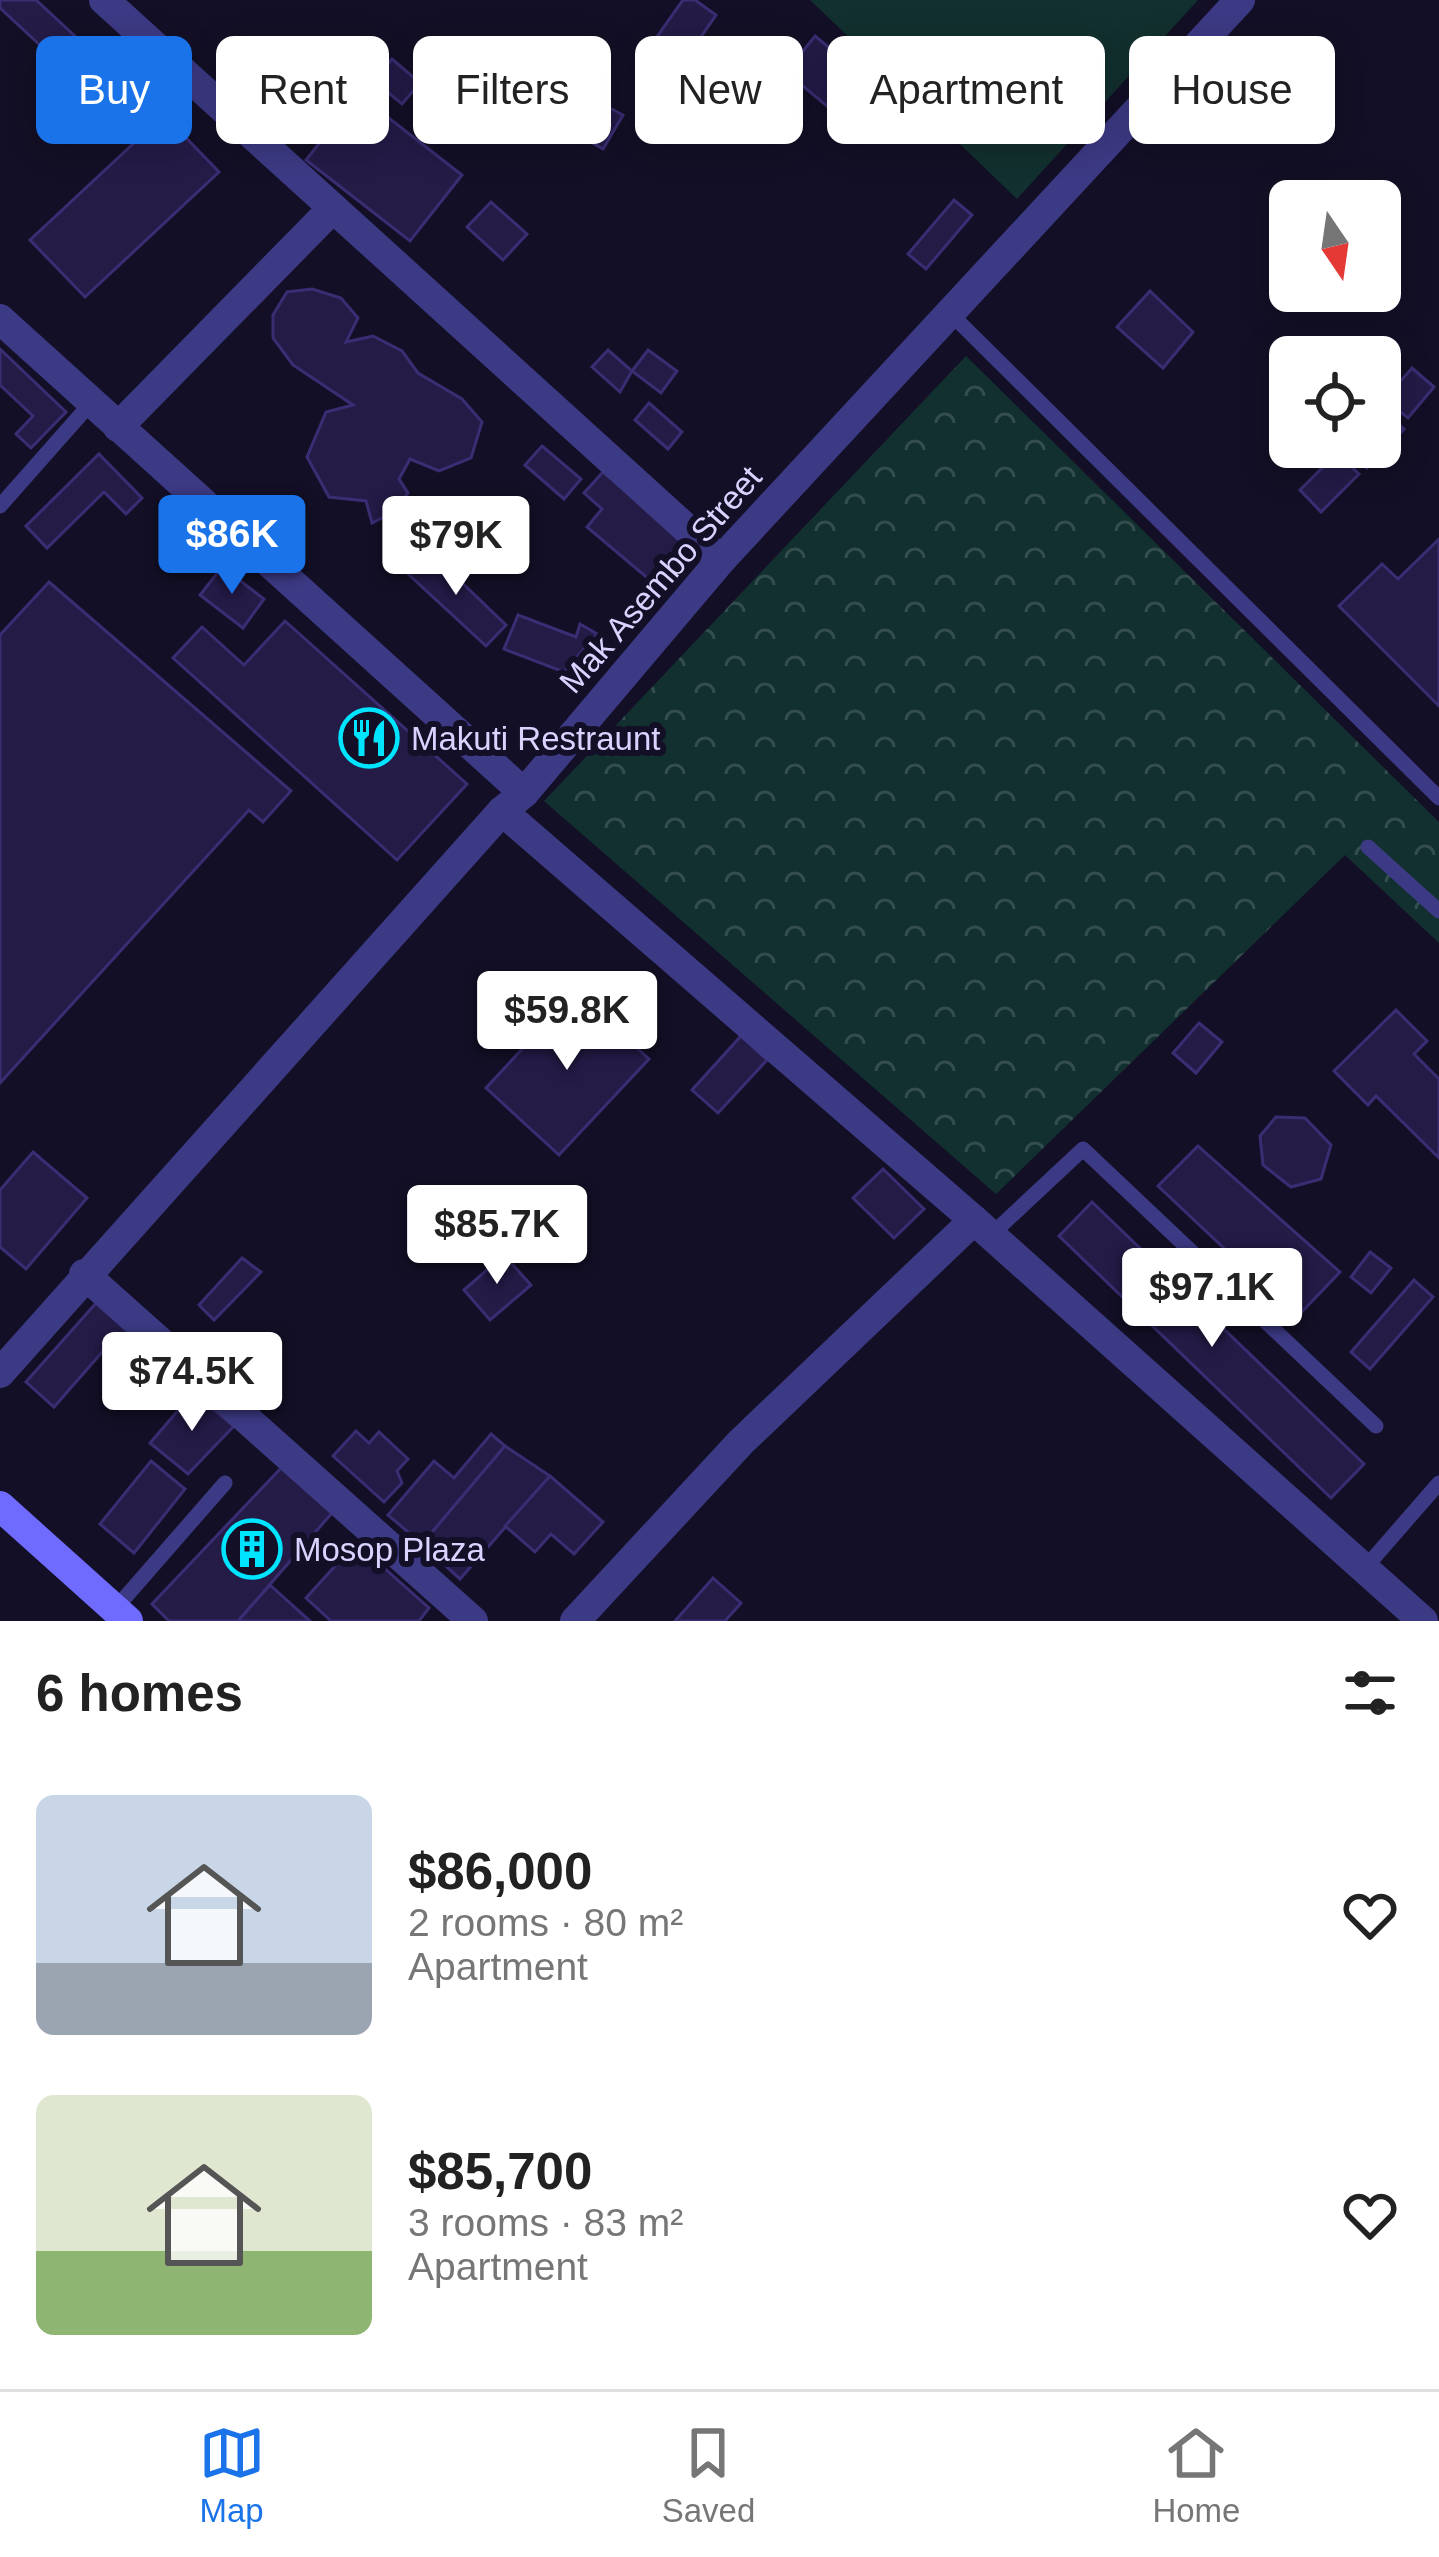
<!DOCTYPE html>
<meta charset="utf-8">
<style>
body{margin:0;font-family:Helvetica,sans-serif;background:#f6f6f6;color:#222;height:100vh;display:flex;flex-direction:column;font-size:45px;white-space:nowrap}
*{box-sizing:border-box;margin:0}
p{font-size:39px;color:#767676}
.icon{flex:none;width:66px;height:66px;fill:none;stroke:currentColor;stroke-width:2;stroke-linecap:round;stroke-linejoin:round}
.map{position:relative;height:1621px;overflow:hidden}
.panel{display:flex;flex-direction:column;background:#fff;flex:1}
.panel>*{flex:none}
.banner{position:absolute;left:36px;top:36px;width:1368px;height:108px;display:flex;gap:24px}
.needle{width:78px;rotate:167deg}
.fabs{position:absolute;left:1269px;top:180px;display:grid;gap:24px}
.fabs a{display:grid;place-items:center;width:132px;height:132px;border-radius:18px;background:#fff;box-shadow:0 6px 30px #0003;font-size:60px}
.price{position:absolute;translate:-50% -102px;padding:0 27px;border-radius:12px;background:#fff;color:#222;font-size:39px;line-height:78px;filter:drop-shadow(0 3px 6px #0008)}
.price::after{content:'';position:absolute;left:50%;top:72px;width:36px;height:27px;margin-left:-18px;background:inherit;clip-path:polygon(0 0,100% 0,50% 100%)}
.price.active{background:#1a73e8;color:#fff}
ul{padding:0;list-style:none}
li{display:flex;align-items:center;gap:36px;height:300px;padding:0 36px}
li span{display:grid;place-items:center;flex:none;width:336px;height:240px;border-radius:18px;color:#555}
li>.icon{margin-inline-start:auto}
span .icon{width:144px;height:144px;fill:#fffc;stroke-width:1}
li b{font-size:51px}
h2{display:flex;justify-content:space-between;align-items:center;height:144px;padding:0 36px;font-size:51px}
.pill{padding:0 42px;border-radius:18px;background:#fff;box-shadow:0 6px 30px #0003;font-size:42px;line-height:108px}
.pill.active{background:#1a73e8;color:#fff}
.menu{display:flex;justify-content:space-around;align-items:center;height:168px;border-top:3px solid #e0e0e0;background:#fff;font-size:33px;color:#767676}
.menu a{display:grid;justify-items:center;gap:6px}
.menu .active{color:#1a73e8}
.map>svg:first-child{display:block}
.grass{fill:#12302f}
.forest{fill:url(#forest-crowns)}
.building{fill:#241b47;stroke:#3b2d73;stroke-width:3}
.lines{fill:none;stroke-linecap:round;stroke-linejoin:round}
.lane{stroke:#3d3a85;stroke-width:15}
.street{stroke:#3d3a85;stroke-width:30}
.secondary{stroke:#6f6bff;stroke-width:30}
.labels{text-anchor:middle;stroke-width:12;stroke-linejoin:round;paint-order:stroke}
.street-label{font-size:33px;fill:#d9d4ff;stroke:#130f26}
.poi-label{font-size:33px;fill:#d9d4ff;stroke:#130f26;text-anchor:start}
</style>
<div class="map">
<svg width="1439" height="1621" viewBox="0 0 1439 1621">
<defs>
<pattern id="forest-crowns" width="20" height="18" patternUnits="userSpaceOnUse" patternTransform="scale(3)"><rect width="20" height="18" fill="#12302f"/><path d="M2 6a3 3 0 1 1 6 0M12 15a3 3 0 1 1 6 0" fill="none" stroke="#344d4e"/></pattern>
</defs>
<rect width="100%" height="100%" fill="#130f26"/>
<path class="grass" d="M810 0H1198L1017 199Z"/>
<path class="forest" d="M966 356 1439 822V943L1345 855 996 1194 544 801Z"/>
<g class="building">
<path d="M0 0H36L77 38 56 60 0 8Z"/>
<path d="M683 0H695L716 15 667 86 637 65Z"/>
<path d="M815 36 899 105 869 141 786 72Z"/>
<path d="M392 59 420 83 402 104 374 81Z"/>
<path d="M698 62 731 83 711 112 679 91Z"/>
<path d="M358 94 462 175 410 241 306 160Z"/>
<path d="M602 104 623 115 603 149 582 137Z"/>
<path d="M164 115 219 172 85 297 30 240Z"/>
<path d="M954 200 972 215 926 269 908 254Z"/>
<path d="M491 202 527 234 503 260 467 227Z"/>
<path d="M312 289 341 298 358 318 346 342 373 336 402 351 418 373 462 399 482 422 471 458 439 471 410 459 399 479 408 493 395 511 372 523 366 501 329 497 307 457 326 412 353 405 293 365 273 338V315L287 292Z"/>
<path d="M1150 291 1193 332 1163 368 1117 327Z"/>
<path d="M0 349 66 412 31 448 16 434 33 416 0 385Z"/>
<path d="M608 350 632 371 620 392 592 367Z"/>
<path d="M648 350 677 371 661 393 632 371Z"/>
<path d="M1412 368 1434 387 1408 418 1385 399Z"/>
<path d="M649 403 682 432 668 449 635 420Z"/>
<path d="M1380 408 1404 429 1367 468 1344 447H1380Z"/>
<path d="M542 446 581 479 564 499 525 465Z"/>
<path d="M1337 453 1359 474 1321 512 1300 490Z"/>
<path d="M99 454 142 498 126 514 104 492 47 548 26 526Z"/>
<path d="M603 472 685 541 651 581 587 527 602 509 584 493Z"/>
<path d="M1439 539V706L1339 606 1382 564 1398 579Z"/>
<path d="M428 550 506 625 486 646 407 573Z"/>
<path d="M222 567 264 599 243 628 200 595Z"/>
<path d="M49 582 291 791 263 822 249 810 0 1083V635Z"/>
<path d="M518 615 576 637 580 624 597 634 564 672 504 649Z"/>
<path d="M285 621 467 784 397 860 173 658 202 627 244 665Z"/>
<path d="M575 992 649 1059 559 1155 486 1088Z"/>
<path d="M1396 1010 1427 1041 1414 1054 1439 1079V1158L1376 1096 1368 1105 1334 1071Z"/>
<path d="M1199 1023 1222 1042 1196 1073 1173 1053Z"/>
<path d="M741 1036 767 1060 718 1113 692 1090Z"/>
<path d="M1276 1117 1305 1118 1331 1145 1321 1179 1291 1187 1263 1165 1260 1136Z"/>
<path d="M1198 1146 1340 1272 1297 1317 1158 1186Z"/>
<path d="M33 1152 87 1198 26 1269 0 1247V1190Z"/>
<path d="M883 1169 924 1209 894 1238 853 1198Z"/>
<path d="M1092 1202 1364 1464 1331 1498 1059 1236Z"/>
<path d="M1370 1252 1391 1268 1371 1293 1351 1277Z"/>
<path d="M504 1255 531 1285 490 1320 464 1290Z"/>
<path d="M242 1258 261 1272 214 1320 199 1305Z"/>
<path d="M1414 1280 1433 1297 1370 1369 1351 1352Z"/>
<path d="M96 1303 141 1342 120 1365 103 1351 54 1407 26 1382Z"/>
<path d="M193 1393 234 1426 188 1474 150 1443Z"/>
<path d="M356 1431 369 1443 379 1432 408 1459 397 1471 402 1483 384 1502 333 1456Z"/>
<path d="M491 1434 505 1446 422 1544 388 1515 434 1461 454 1478Z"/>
<path d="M505 1446 550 1476 460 1579 422 1544Z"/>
<path d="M151 1461 185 1489 134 1553 100 1524Z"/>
<path d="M281 1468 332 1513 238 1621H169L152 1604Z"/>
<path d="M550 1476 603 1522 574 1554 551 1534 535 1552 505 1526Z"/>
<path d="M356 1543 429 1608 419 1621H331L306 1598Z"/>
<path d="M713 1578 741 1603 725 1621H675Z"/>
<path d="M270 1585 310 1621H238Z"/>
</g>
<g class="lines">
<g class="lane">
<path d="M951 314 1439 798"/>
<path d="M0 506 91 403"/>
<path d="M1368 847 1439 911"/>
<path d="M991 1235 1083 1149 1376 1426"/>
<path d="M1365 1568 1439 1483"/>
<path d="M115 1609 225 1483"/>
</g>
<g class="street">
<path d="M104 0 721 560"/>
<path d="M0 319 524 793"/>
<path d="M118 427 333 208"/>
<path d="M502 811 974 1220 1423 1621"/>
<path d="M84 1274 473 1621"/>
<path d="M0 1373 502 811 524 793 721 560 1240 0"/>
<path d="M575 1621 741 1442 974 1220"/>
</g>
<path class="secondary" d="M0 1506 128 1621"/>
</g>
<defs>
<symbol id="restaurant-ring" viewBox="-11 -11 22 22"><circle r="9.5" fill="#130f26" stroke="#00e5ff" stroke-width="1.5"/><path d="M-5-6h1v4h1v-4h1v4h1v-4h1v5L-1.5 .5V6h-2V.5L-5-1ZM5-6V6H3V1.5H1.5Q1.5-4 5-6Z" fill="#00e5ff"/></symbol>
<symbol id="building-ring" viewBox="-11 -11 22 22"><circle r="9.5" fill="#130f26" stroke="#00e5ff" stroke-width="1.5"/><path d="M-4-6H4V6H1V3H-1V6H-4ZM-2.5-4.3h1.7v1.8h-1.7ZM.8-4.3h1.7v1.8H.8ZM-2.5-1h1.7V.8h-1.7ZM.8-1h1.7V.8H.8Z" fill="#00e5ff"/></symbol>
</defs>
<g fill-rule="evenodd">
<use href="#restaurant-ring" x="336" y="705" width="66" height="66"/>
<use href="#building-ring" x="219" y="1516" width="66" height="66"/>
</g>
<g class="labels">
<g class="street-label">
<text transform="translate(660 579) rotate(-49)" y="12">Mak Asembo Street</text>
</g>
<g class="poi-label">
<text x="411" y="750">Makuti Restraunt</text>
<text x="294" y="1561">Mosop Plaza</text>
</g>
</g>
</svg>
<div class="fabs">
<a><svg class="needle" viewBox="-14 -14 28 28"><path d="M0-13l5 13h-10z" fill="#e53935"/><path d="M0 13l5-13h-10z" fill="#767676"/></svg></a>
<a><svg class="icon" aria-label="locate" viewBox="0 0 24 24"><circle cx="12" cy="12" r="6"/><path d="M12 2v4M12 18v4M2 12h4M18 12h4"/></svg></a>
</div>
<b class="price active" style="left:232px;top:597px">$86K</b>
<b class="price" style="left:456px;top:598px">$79K</b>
<b class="price" style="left:567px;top:1073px">$59.8K</b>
<b class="price" style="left:497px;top:1287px">$85.7K</b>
<b class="price" style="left:1212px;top:1350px">$97.1K</b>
<b class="price" style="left:192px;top:1434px">$74.5K</b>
<div class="banner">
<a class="pill active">Buy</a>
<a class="pill">Rent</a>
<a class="pill">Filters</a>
<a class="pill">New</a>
<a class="pill">Apartment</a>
<a class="pill">House</a>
</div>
</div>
<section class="panel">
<h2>6 homes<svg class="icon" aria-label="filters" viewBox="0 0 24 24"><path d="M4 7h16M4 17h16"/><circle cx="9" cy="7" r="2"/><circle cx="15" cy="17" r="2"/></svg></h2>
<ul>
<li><span style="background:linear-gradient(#c9d6e8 70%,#9aa5b1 0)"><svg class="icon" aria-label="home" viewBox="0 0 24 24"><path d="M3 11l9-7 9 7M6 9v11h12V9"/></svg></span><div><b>$86,000</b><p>2 rooms · 80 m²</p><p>Apartment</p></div><svg class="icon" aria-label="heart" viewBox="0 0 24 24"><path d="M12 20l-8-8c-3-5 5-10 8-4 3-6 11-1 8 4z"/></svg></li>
<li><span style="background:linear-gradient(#dfe7d0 65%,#8fb573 0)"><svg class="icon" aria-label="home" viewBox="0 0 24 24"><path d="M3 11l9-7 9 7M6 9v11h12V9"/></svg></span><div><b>$85,700</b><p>3 rooms · 83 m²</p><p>Apartment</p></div><svg class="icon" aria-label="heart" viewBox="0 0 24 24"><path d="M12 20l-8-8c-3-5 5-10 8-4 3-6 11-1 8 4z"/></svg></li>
</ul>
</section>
<nav class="menu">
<a class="active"><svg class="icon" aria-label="map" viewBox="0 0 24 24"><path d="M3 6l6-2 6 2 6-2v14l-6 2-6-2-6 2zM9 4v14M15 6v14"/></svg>Map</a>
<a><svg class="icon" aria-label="saved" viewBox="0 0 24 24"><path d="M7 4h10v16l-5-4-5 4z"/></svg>Saved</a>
<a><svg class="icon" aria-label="home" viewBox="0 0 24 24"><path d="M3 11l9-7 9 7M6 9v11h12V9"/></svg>Home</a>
</nav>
